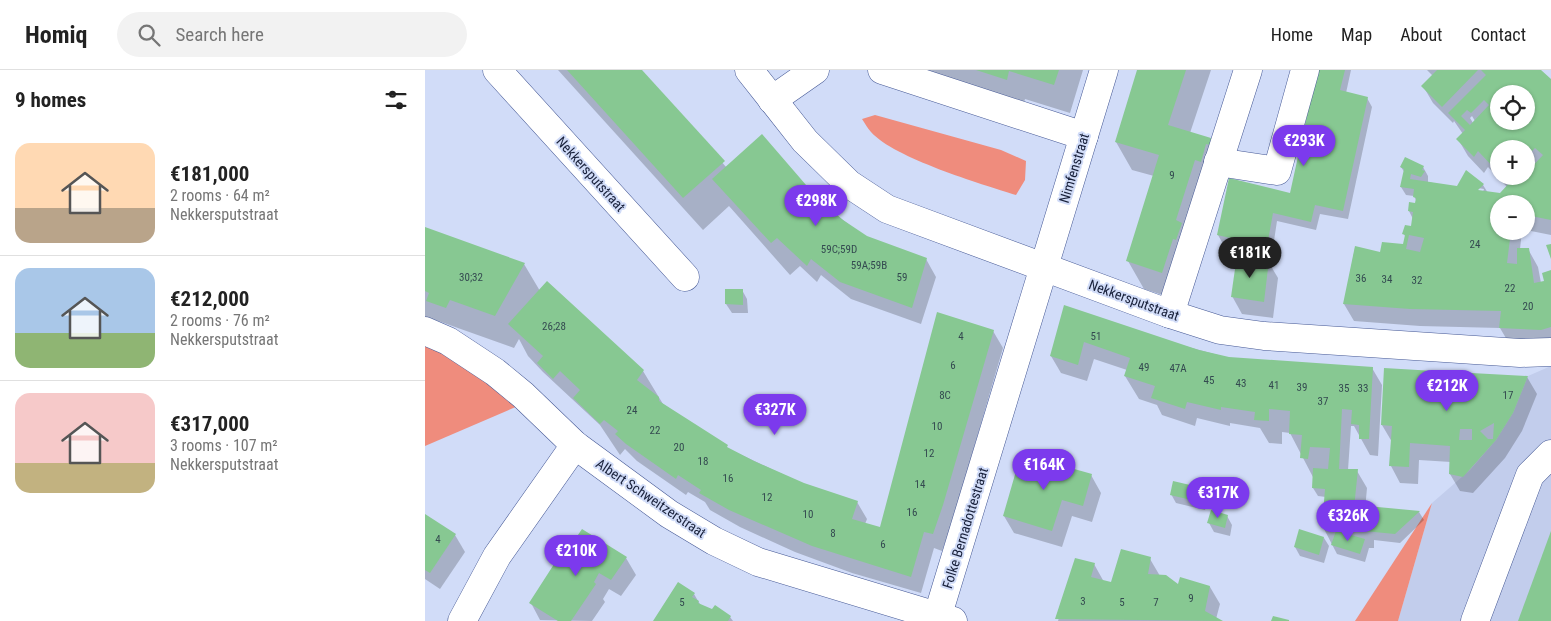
<!DOCTYPE html>
<meta charset="utf-8">
<style>
body{margin:0;font-family:"Roboto Condensed",sans-serif;background:#f2f2f2;color:#222;height:100vh;display:flex;flex-direction:column;font-size:19px;white-space:nowrap}
*{box-sizing:border-box;margin:0}
p{font-size:16px;color:#767676}
.icon{flex:none;width:28px;height:28px;fill:none;stroke:currentColor;stroke-width:2;stroke-linecap:round;stroke-linejoin:round}
.map{position:relative;flex:1;overflow:hidden}
.drawer{display:flex;flex-direction:column;background:#fff;width:425px}
.drawer>*{flex:none}
.tools{position:absolute;left:1065px;top:15px;display:grid;gap:10px}
.tools a{display:grid;place-items:center;width:45px;height:45px;border-radius:50%;background:#fff;box-shadow:0 1px 4px #0004;font-size:25px}
.price{position:absolute;translate:-50% -42px;padding:0 11px;border-radius:18px;background:#7c3aed;color:#fff;font-size:16px;line-height:32px;filter:drop-shadow(0 1px 2px #0008)}
.price::after{content:'';position:absolute;left:50%;top:30px;width:15px;height:11px;margin-left:-8px;background:inherit;clip-path:polygon(0 0,100% 0,50% 100%)}
.price.active{background:#222;color:#fff}
ul{padding:0;list-style:none}
li{display:flex;align-items:center;gap:15px;height:125px;padding:0 15px}
li+li{border-top:1px solid #e0e0e0}
li span{display:grid;place-items:center;flex:none;width:140px;height:100px;border-radius:15px;color:#555}
li>.icon{margin-inline-start:auto}
span .icon{width:60px;height:60px;fill:#fffc;stroke-width:1}
li b{font-size:21px}
h2{display:flex;justify-content:space-between;align-items:center;height:60px;padding:0 15px;font-size:21px}
header{display:flex;align-items:center;gap:30px;box-sizing:border-box;height:70px;padding:0 25px;background:#fff;border-bottom:1px solid #e0e0e0}
header strong{font-size:24px}
nav{display:flex;gap:28px;margin-inline-start:auto;font-size:18px}
.search{width:350px;height:45px;background:#f2f2f2;display:flex;align-items:center;gap:12px;box-sizing:border-box;padding:0 18px;border-radius:28px;color:#767676;font-size:19px}
main{display:flex;flex:1;min-height:0}
.map>svg:first-child{display:block}
.built{fill:#c2cdec}
.green{fill:#ef8c7d}
.shadow{fill:#0003;fill-rule:evenodd}
.building{fill:#87c892;fill-rule:evenodd}
.lines{fill:none;stroke-linecap:round;stroke-linejoin:round}
.minor-casing{stroke:#455895;stroke-width:29}
.minor{stroke:#fff;stroke-width:28}
.labels{text-anchor:middle;stroke-width:4;stroke-linejoin:round;paint-order:stroke}
.number-label{font-size:11px;fill:#344a50}
.street-label{font-size:14px;fill:#18203a;stroke:#d1dcf8}
</style>
<header>
<strong>Homiq</strong>
<div class="search"><svg class="icon" aria-label="search" viewBox="0 0 24 24"><circle cx="10" cy="10" r="6"/><path d="M15 15l6 6"/></svg>Search here</div>
<nav><a>Home</a><a>Map</a><a>About</a><a>Contact</a></nav>
</header>
<main>
<section class="drawer">
<h2>9 homes<svg class="icon" aria-label="filters" viewBox="0 0 24 24"><path d="M4 7h16M4 17h16"/><circle cx="9" cy="7" r="2"/><circle cx="15" cy="17" r="2"/></svg></h2>
<ul>
<li><span style="background:linear-gradient(#ffd9b3 65%,#b9a48a 0)"><svg class="icon" aria-label="home" viewBox="0 0 24 24"><path d="M3 11l9-7 9 7M6 9v11h12V9"/></svg></span><div><b>€181,000</b><p>2 rooms · 64 m²</p><p>Nekkersputstraat</p></div></li>
<li><span style="background:linear-gradient(#a9c7e8 65%,#8fb573 0)"><svg class="icon" aria-label="home" viewBox="0 0 24 24"><path d="M3 11l9-7 9 7M6 9v11h12V9"/></svg></span><div><b>€212,000</b><p>2 rooms · 76 m²</p><p>Nekkersputstraat</p></div></li>
<li><span style="background:linear-gradient(#f6c9c9 70%,#c2b280 0)"><svg class="icon" aria-label="home" viewBox="0 0 24 24"><path d="M3 11l9-7 9 7M6 9v11h12V9"/></svg></span><div><b>€317,000</b><p>3 rooms · 107 m²</p><p>Nekkersputstraat</p></div></li>
</ul>
</section>
<div class="map">
<svg width="1126" height="551" viewBox="0 0 1126 551">
<rect width="100%" height="100%" fill="#d1dcf8"/>
<path class="built" d="M1126 296V551H973L1007 433 1045 400 1071 370 1088 343 1103 306Z"/>
<g class="green">
<path d="M450 45 576 80 601 91 600 110 591 125C556 114 469 88 446 62 442 58 440 53 437 49Z"/>
<path d="M0 273C35 289 64 312 93 336L0 376Z"/>
<path d="M1007 433 973 551H930Z"/>
</g>
<g class="shadow">
<path d="M133 0H214L302 98 394 131 441 168 501 189 511 207 496 254 426 229 396 205 392 212 375 196 365 205 304 136 278 160Z"/>
<path d="M478 0H658L645 43 600 29 598 37Z"/>
<path d="M713 0H786L765 63 785 69 801 98 753 230 719 219 703 191 729 106 707 100 691 72Z"/>
<path d="M894 0H926L921 23 942 28 947 37 923 149 895 144 891 160 852 151 847 184 798 174 793 165 866 125Z"/>
<path d="M1002 0H1114L1126 11V165L1101 160V134H1074V161H1097L1095 179H1103L1113 197 1116 213 1121 212 1119 203 1126 201V276L1085 275 1075 258 995 256 929 251 919 234 930 178 956 183 958 174 979 176 981 168 979 164 981 157H987L988 149 984 141 985 133 991 134 992 132 989 126 981 125 976 117 980 103 976 97 981 88 998 97 1003 106V112L1033 118 1042 102 1058 115 1063 123 1077 125 1082 117 1063 97 1059 103 1043 86 1033 69 1038 64 1029 51 1028 53 1008 33 998 16 1008 6ZM1074 24H1101V51H1074ZM1047 46 1050 51 1048 53 1045 48ZM1074 79H1101V106L1093 117 1086 111 1091 106H1074ZM1041 116 1059 119 1058 122 1041 119Z"/>
<path d="M0 159 99 194 115 221 218 301 238 334 304 379 378 414 432 432 442 449 440 454 456 458 568 261 578 278 527 453 517 481 509 478 496 523 427 503 370 482 315 457 285 440 280 432 263 422 261 425 212 391 200 379 195 385 175 355 118 302 103 286 94 269 89 278 2 247 0 252Z"/>
<path d="M843 191 853 208 848 248 817 244 807 226Z"/>
<path d="M317 220 322 229 323 243H307L301 234Z"/>
<path d="M640 237 745 272 804 288 947 298 957 315 953 386 945 385 929 356H926L923 400 932 401 942 418 940 440 943 438 994 442 999 450 975 473 949 470V478H944L940 492 912 484 898 457 901 427 893 426 888 418 889 409 865 363 857 362V374L844 373 835 358 805 353V356L772 348 770 356 737 345 732 335 714 329 700 306 702 300 669 289 662 311 636 303 626 286Z"/>
<path d="M961 299 1102 307 1112 324 1097 361 1080 388 1048 423 1035 421 1025 404 1026 392 994 390 993 414 975 413 966 396 967 372 957 355Z"/>
<path d="M666 405 676 423 667 452 647 446 637 477 589 463 579 446Z"/>
<path d="M778 419 783 428 780 440 751 433 746 424Z"/>
<path d="M0 445 30 465 40 482 15 519 0 509Z"/>
<path d="M802 446 807 455 805 466 789 462 784 453Z"/>
<path d="M899 468 904 476 899 493 875 486 870 477Z"/>
<path d="M201 488 211 505 196 526 184 519 178 529 180 532 167 551 115 550 106 533Z"/>
<path d="M725 489 735 506 754 516 785 517 795 534 791 549 796 551H633L651 490 669 494 679 512 687 514Z"/>
<path d="M269 524 276 536 305 547 308 551H230Z"/>
</g>
<g class="building">
<path d="M142 0H217L300 91 258 128Z"/>
<path d="M551 0H634L629 15 584 1 582 10Z"/>
<path d="M712 0H761L743 55 786 68 785 75 781 74 776 92 770 90 751 150 757 153 751 170 748 169 737 203 701 191 734 85 690 72Z"/>
<path d="M892 0H920L915 20 943 27 918 141 890 135 886 152 848 143 842 176 792 165 804 108 865 123Z"/>
<path d="M1012 0H1053L1017 37 996 16Z"/>
<path d="M1056 0H1116L1126 9V150L1101 145V134H1074V161H1086L1082 193 1092 194V178H1104L1109 213 1119 211 1117 203 1126 200V257L1116 260 1074 258 1076 241 985 239 918 234 930 176 955 182 957 172 978 174 980 165 977 164 980 155 986 156 988 142 983 141 984 132 990 133 991 128 988 127 989 119 975 117 979 99 975 97 980 87 999 96 997 100 1000 101 996 107 986 104 985 109 1032 116 1041 100 1059 114 1053 120 1075 123 1087 110 1091 114 1101 106V103L1118 85 1110 78 1101 87V79H1074V97L1071 100 1053 81 1049 87 1031 69 1040 60 1023 43 1061 5ZM1074 24H1101V51H1074ZM1059 30 1064 35 1045 55 1036 46 1042 40 1046 43ZM984 165 999 168 995 182 981 179Z"/>
<path d="M337 64 394 130 418 150 442 166 502 188 487 238 415 212 386 189 382 196 352 168 346 173 287 109Z"/>
<path d="M0 157 100 193 70 246 25 230 21 238 1 231 4 223 0 221Z"/>
<path d="M1126 174V189L1121 175Z"/>
<path d="M812 185 844 190 839 232 806 227Z"/>
<path d="M122 211 219 300 212 310 234 327V331L303 375 302 377 329 391 379 413 433 431 427 449 455 457 512 242 569 260 518 435 508 464 499 462 486 507 387 476 304 440 274 423 276 420 253 405 251 409 201 374 190 364 193 361 179 350 175 354 148 328 155 320 135 301 128 309 112 293 118 286 83 254Z"/>
<path d="M300 219H318V235L300 234Z"/>
<path d="M639 235 774 280 804 287 948 297 944 369H934V355L926 354 927 340 917 339 914 399H933L929 438 941 439 942 436 995 441 970 464 897 457 900 419 887 418 888 398 903 399 905 378 885 377 883 389 875 388 877 365 864 364 865 341 844 339V351L829 350 830 342 796 337V340L762 332 760 339 726 328 730 316 699 306 705 288 659 272 653 295 625 286Z"/>
<path d="M959 298 1010 301 1103 306 1088 343 1071 370 1038 407 1024 404 1025 376 985 373 984 397 964 396 967 356 956 355ZM1069 353 1068 369H1063L1055 361ZM1035 359H1047V370H1034Z"/>
<path d="M596 384 667 404 658 436 637 430 627 461 578 446Z"/>
<path d="M748 411 778 418 775 432 745 425Z"/>
<path d="M786 440 803 445 800 458 782 453Z"/>
<path d="M0 444 31 464 5 503 0 500Z"/>
<path d="M157 459 202 487 186 510 174 503 169 512 171 514 146 551H133L104 533 133 488 136 490Z"/>
<path d="M874 459 899 467 894 485 869 477Z"/>
<path d="M911 461 940 469 935 484 906 475Z"/>
<path d="M1126 461V551H1093Z"/>
<path d="M696 479 726 487 723 504 741 505 753 514 755 507 785 516 780 541 798 551 630 549 650 488 670 493 666 507 686 512Z"/>
<path d="M253 512 270 523 267 527 274 531 273 533 287 539 290 535 306 546 303 551H228Z"/>
<path d="M848 546 864 550V551H846Z"/>
</g>
<g class="lines">
<defs>
<g id="minor">
<path d="M72 0 260 207"/>
<path d="M324 0 380 71 424 114 462 139 745 244 795 260 839 266 1095 283 1126 282"/>
<path d="M457 0 659 66"/>
<path d="M347 30 390 0"/>
<path d="M793 92 852 101 880 0"/>
<path d="M745 244 823 0"/>
<path d="M0 261 23 271 70 302 98 325 150 375 244 444 289 471 333 492 528 551"/>
<path d="M37 551 72 486 150 375"/>
<path d="M511 551 679 0"/>
<path d="M1050 551 1105 405 1126 384"/>
</g>
</defs>
<use href="#minor" class="minor-casing"/>
<use href="#minor" class="minor"/>
</g>
<g class="labels">
<g class="number-label">
<text x="747" y="109">9</text>
<text x="1050" y="178">24</text>
<text x="414" y="183">59C;59D</text>
<text x="444" y="199">59A;59B</text>
<text x="46" y="211">30;32</text>
<text x="477" y="211">59</text>
<text x="936" y="212">36</text>
<text x="962" y="213">34</text>
<text x="992" y="214">32</text>
<text x="1085" y="222">22</text>
<text x="1103" y="240">20</text>
<text x="129" y="260">26;28</text>
<text x="536" y="270">4</text>
<text x="671" y="270">51</text>
<text x="528" y="299">6</text>
<text x="719" y="301">49</text>
<text x="753" y="302">47A</text>
<text x="784" y="314">45</text>
<text x="816" y="317">43</text>
<text x="849" y="319">41</text>
<text x="877" y="321">39</text>
<text x="919" y="322">35</text>
<text x="938" y="322">33</text>
<text x="520" y="329">8C</text>
<text x="1083" y="329">17</text>
<text x="898" y="335">37</text>
<text x="207" y="344">24</text>
<text x="512" y="360">10</text>
<text x="230" y="364">22</text>
<text x="254" y="381">20</text>
<text x="504" y="387">12</text>
<text x="278" y="395">18</text>
<text x="303" y="412">16</text>
<text x="495" y="418">14</text>
<text x="342" y="431">12</text>
<text x="487" y="446">16</text>
<text x="383" y="448">10</text>
<text x="408" y="467">8</text>
<text x="13" y="473">4</text>
<text x="458" y="478">6</text>
<text x="766" y="532">9</text>
<text x="658" y="535">3</text>
<text x="257" y="536">5</text>
<text x="697" y="536">5</text>
<text x="731" y="536">7</text>
</g>
<g class="street-label">
<text transform="translate(649 98) rotate(-73)" y="5">Nimfenstraat</text>
<text transform="translate(166 104) rotate(48)" y="5">Nekkersputstraat</text>
<text transform="translate(709 230) rotate(20)" y="5">Nekkersputstraat</text>
<text transform="translate(226 428) rotate(34)" y="5">Albert Schweitzerstraat</text>
<text transform="translate(540 458) rotate(-73)" y="5">Folke Bernadottestraat</text>
</g>
</g>
</svg>
<div class="tools">
<a><svg class="icon" aria-label="locate" viewBox="0 0 24 24"><circle cx="12" cy="12" r="6"/><path d="M12 2v4M12 18v4M2 12h4M18 12h4"/></svg></a>
<a>+</a>
<a>−</a>
</div>
<b class="price" style="left:879px;top:97px">€293K</b>
<b class="price" style="left:391px;top:157px">€298K</b>
<b class="price active" style="left:825px;top:209px">€181K</b>
<b class="price" style="left:1022px;top:342px">€212K</b>
<b class="price" style="left:350px;top:366px">€327K</b>
<b class="price" style="left:619px;top:421px">€164K</b>
<b class="price" style="left:793px;top:449px">€317K</b>
<b class="price" style="left:923px;top:472px">€326K</b>
<b class="price" style="left:151px;top:507px">€210K</b>
</div>
</main>
